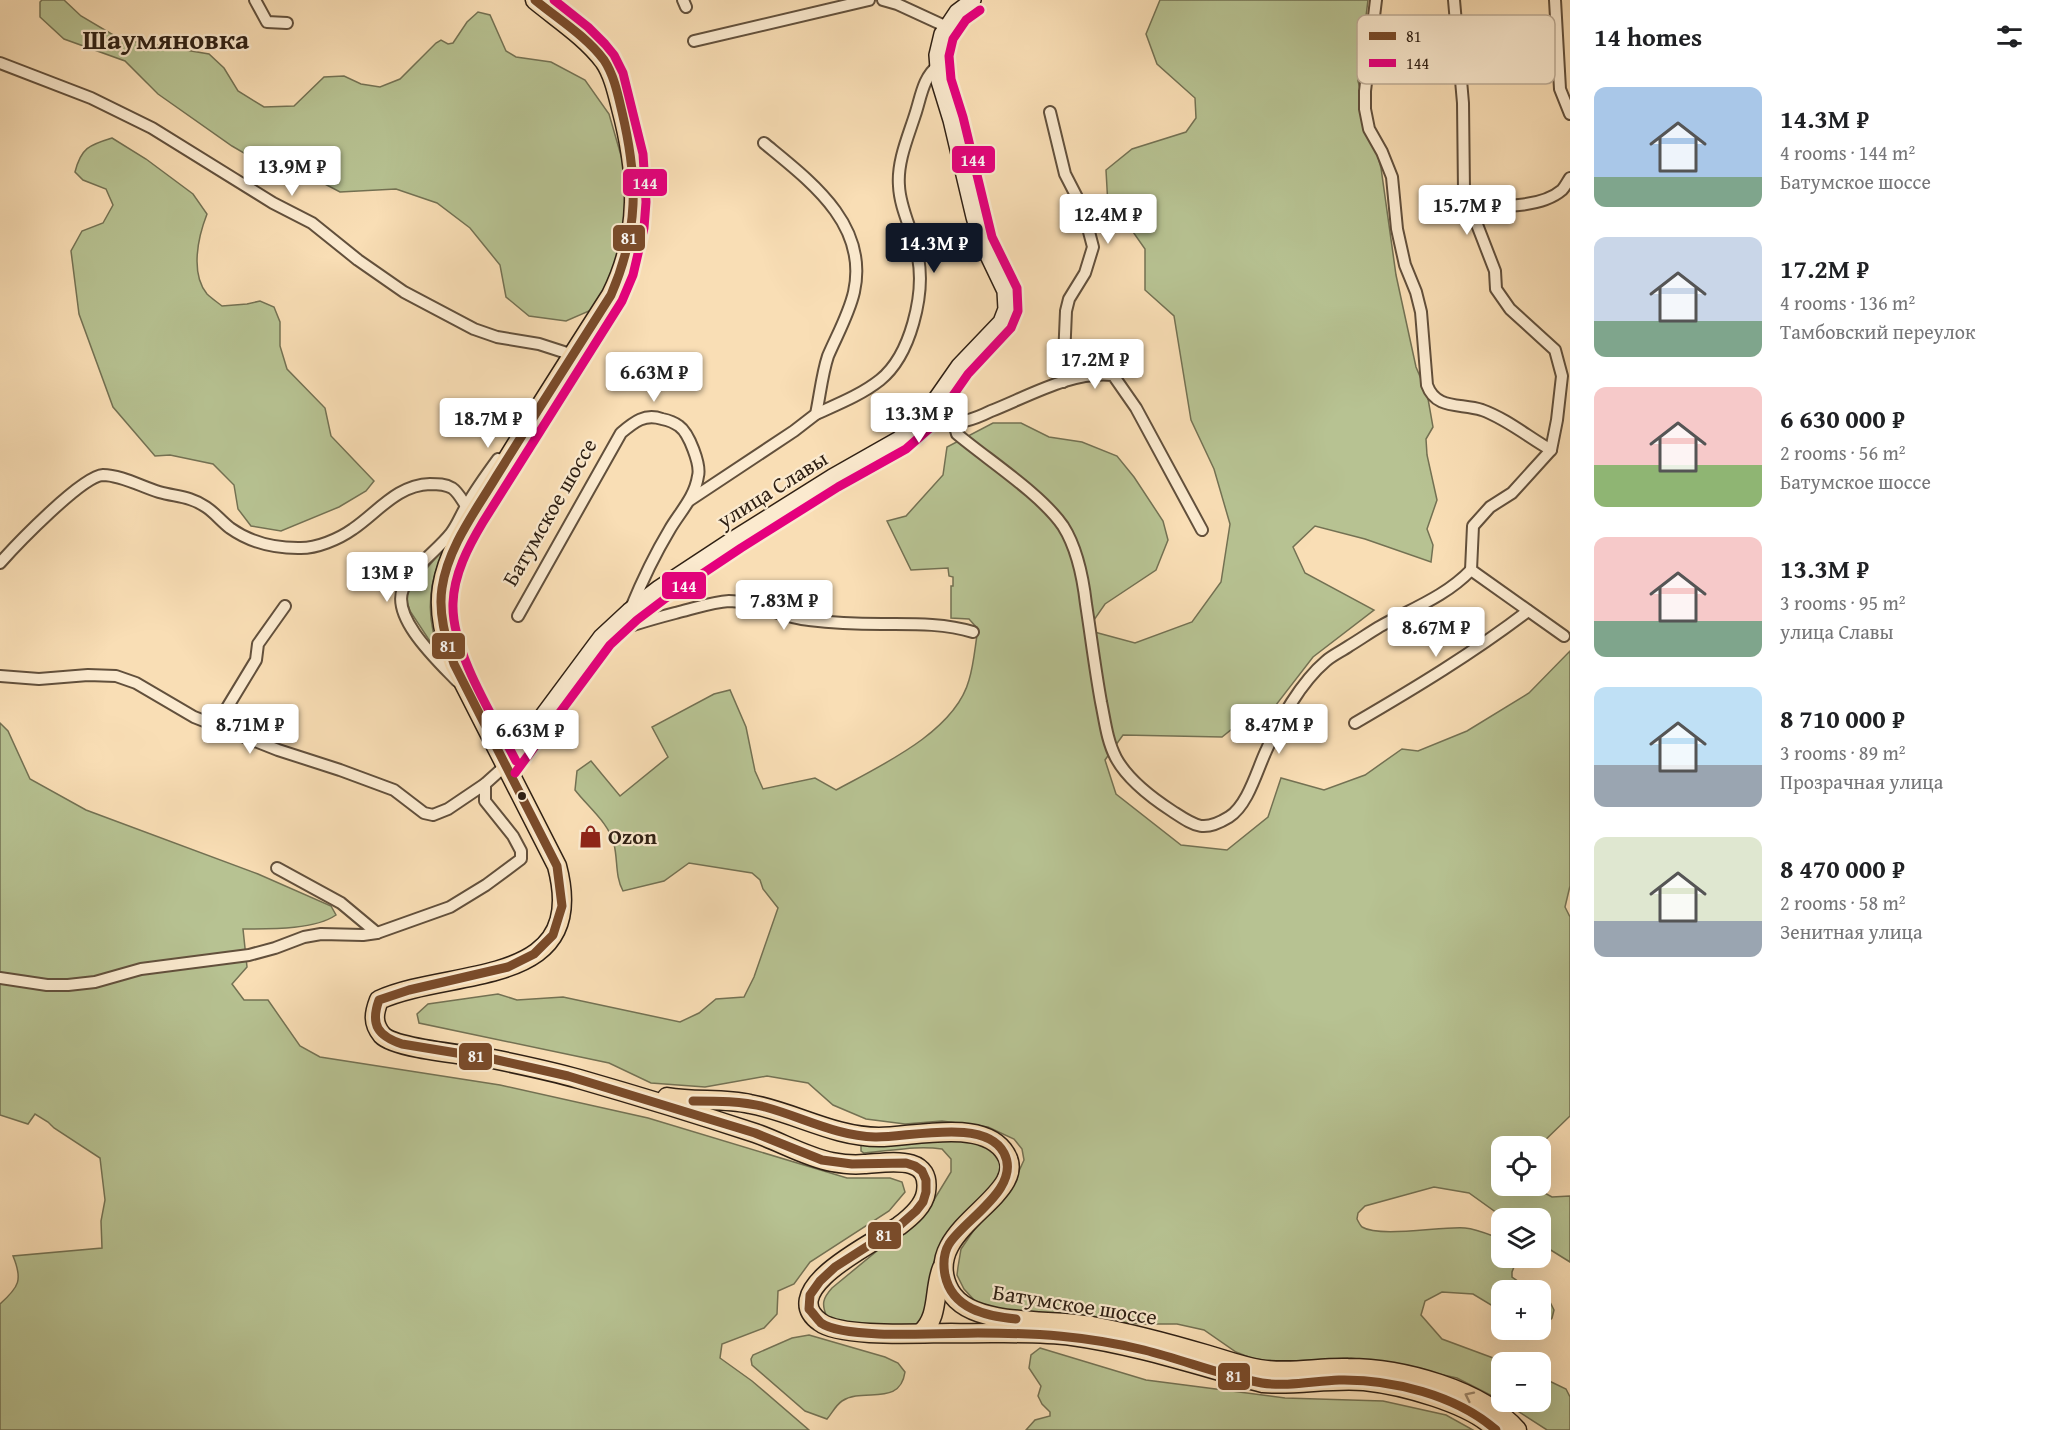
<!DOCTYPE html>
<meta charset="utf-8">
<style>
body{margin:0;font-family:"Gentium Book Plus",serif;background:#f2f2f2;color:#202124;height:100vh;display:flex;flex-direction:column;font-size:22px;white-space:nowrap}
*{box-sizing:border-box;margin:0}
p{font-size:20px;color:#757577}
.icon{flex:none;width:33px;height:33px;fill:none;stroke:currentColor;stroke-width:2;stroke-linecap:round;stroke-linejoin:round}
.map{position:relative;flex:1;overflow:hidden}
.sheet{display:flex;flex-direction:column;background:#fff;width:480px}
.sheet>*{flex:none}
.buttons{position:absolute;left:1491px;top:1136px;display:grid;gap:12px}
.buttons a{display:grid;place-items:center;width:60px;height:60px;border-radius:12px;background:#fff;box-shadow:0 6px 24px #0002;font-size:30px}
.price{position:absolute;translate:-50% -51px;padding:0 14px;border-radius:6px;background:#fff;color:#222;font-size:20px;line-height:39px;filter:drop-shadow(0 2px 3px #0008)}
.price::after{content:'';position:absolute;left:50%;top:36px;width:18px;height:14px;margin-left:-9px;background:inherit;clip-path:polygon(0 0,100% 0,50% 100%)}
.price.active{background:#111827;color:#fff}
ul{padding:0;list-style:none}
li{display:flex;align-items:center;gap:18px;height:150px;padding:0 24px}
li span{display:grid;place-items:center;flex:none;width:168px;height:120px;border-radius:12px;color:#555}
li>.icon{margin-inline-start:auto}
span .icon{width:72px;height:72px;fill:#fffc;stroke-width:1}
li b{font-size:26px}
h2{display:flex;justify-content:space-between;align-items:center;height:72px;padding:0 24px;font-size:26px}
main{display:flex;flex:1;min-height:0}
.map>svg:first-child{display:block}
.green{fill:#b7c292;stroke:#737153;stroke-width:1.5}
.lines{fill:none;stroke-linecap:round;stroke-linejoin:round}
.street-casing{stroke:#62503c;stroke-width:14}
.secondary-casing{stroke:#2f2014;stroke-width:18}
.highway-casing{stroke:#2f2014;stroke-width:21}
.street{stroke:#fbeacf;stroke-width:10}
.secondary{stroke:#fbeacf;stroke-width:15}
.highway{stroke:#f9deb5;stroke-width:18}
.bus-1-casing{stroke:#fbeacf;stroke-width:14}
.bus-2-casing{stroke:#fbeacf;stroke-width:14}
.bus-1{stroke:#7a4b2a;stroke-width:9}
.bus-2{stroke:#e5007d;stroke-width:9}
.oneway{stroke:#9e886d}
.bus-dot{fill:#2f2014;stroke:#fbeacf;stroke-width:2}
.labels{text-anchor:middle;stroke-width:4.5;stroke-linejoin:round;paint-order:stroke}
.street-label{font-size:22px;fill:#2f2014;stroke:#fbeacf}
.poi-label{font-size:22px;font-weight:bold;fill:#2f2014;stroke:#fbeacf;text-anchor:start}
.district-label{font-size:28px;font-weight:bold;fill:#2f2014;stroke:#fbeacf}
.key{fill:#fbeacf;stroke:#bead97;stroke-width:1.5}
.key-label{font-size:16px;fill:#2f2014}
.line-badge{stroke:#fbeacf;stroke-width:2}
.badge-label{font-size:16px;text-anchor:middle;font-weight:bold;fill:#fff}
</style>
<main>
<div class="map">
<svg width="1570" height="1430" viewBox="0 0 1570 1430">
<rect width="100%" height="100%" fill="#f9deb5"/>
<filter id="stains"><feTurbulence type="fractalNoise" baseFrequency=".00333" numOctaves="4"/><feColorMatrix values="0 0 0 0 .2 0 0 0 0 .09 0 0 0 0 .02 0 0 0 .5 -.17"/></filter>
<radialGradient id="worn" r=".72"><stop offset=".6" stop-color="#630" stop-opacity="0"/><stop offset="1" stop-color="#630" stop-opacity=".3"/></radialGradient>
<g class="green">
<path d="M42 0H64L81 16 120 39 209 54 224 68 238 91 264 107 294 106 324 77 344 76 361 84 380 87 400 79 436 43 441 40 448 44 453 43 467 22 478 12 490 15 506 51 516 57 551 62 585 80 609 114 624 166 628 217 619 265 596 308 566 321 529 316 506 297 500 265 470 228 437 203 396 189 340 192 279 160H256L232 146 158 94 125 61 64 39 40 17V2Z"/>
<path d="M1160 0H1368L1358 81 1381 168 1396 275 1416 367 1427 393 1433 427 1426 439 1427 455 1437 500 1427 529 1433 545 1431 562 1365 539 1315 526 1293 547 1305 573 1374 610 1313 657 1276 705 1247 717 1222 737 1123 735 1105 760 1116 794 1181 845 1227 850 1268 817 1281 778 1324 790 1365 775 1402 749 1418 751 1467 731 1529 693 1570 651V886L1565 907 1570 917V1116L1539 1146H1502V1185H1536L1537 1189 1552 1197 1570 1196V1262L1541 1244 1540 1218H1504L1469 1193 1434 1187 1365 1206 1358 1213 1357 1219C1358 1221 1361 1226 1362 1227 1380 1238 1442 1226 1465 1228 1477 1229 1490 1235 1501 1239L1502 1257H1518L1512 1272V1277L1531 1290H1502L1501 1311 1473 1294 1442 1292 1425 1301 1421 1315 1442 1339 1504 1362H1502V1401L1457 1378 1393 1364 1351 1358 1275 1362 1251 1358 1236 1352 1204 1330 1177 1324H1140L989 1308 977 1303 964 1289 957 1275 958 1267 961 1249 976 1227 1009 1193 1024 1160 1022 1149 1014 1139 988 1127 942 1121 905 1124 866 1119 833 1105 808 1083 767 1076 705 1087 651 1083 609 1063 419 1023 417 1014 428 1004 498 994 517 1000 563 997 680 1022 699 1013 716 999 744 997 754 977 778 908 763 889 760 880 752 873 689 863 664 881 623 891C615 876 618 861 614 844 609 823 588 807 575 790L577 771 591 761 620 796 668 757 652 727 714 694 730 690 746 727 755 771 763 789 815 778 836 790C880 766 955 732 969 680 974 664 975 646 978 629L969 619 951 618V586H953V577L949 576 948 568 911 570 887 521 906 516 943 475 947 447 993 423H1021L1049 437 1082 442 1117 456 1134 477 1163 521 1168 540 1156 570 1105 604 1087 630 1135 643 1192 622 1221 582 1230 524 1214 469 1191 420 1174 316 1145 290V249L1124 219 1108 206 1106 170 1132 149 1186 132 1196 118 1195 98 1157 64 1146 34Z"/>
<path d="M112 138 146 159 193 194 207 214C198 237 190 273 207 294 211 298 217 302 222 306L247 304 260 301 274 307 280 322V346L287 369 325 408 331 436 374 481 366 491 339 507 281 531 251 526 238 509 234 485 213 464 170 455 155 456 113 407 79 314 71 251 82 231 103 223 113 205 106 189 83 180 75 172C81 148 89 145 112 138Z"/>
<path d="M451 540C433 566 426 599 433 631 436 640 440 649 441 658L410 611 406 599 410 588Z"/>
<path d="M0 723 8 731 30 779 86 810 258 874 331 906 336 915C314 930 270 929 243 929L247 967 232 984 244 1000H268L300 1046 320 1057 500 1085 648 1118 847 1178H890L902 1182 905 1192 889 1211 810 1262 794 1284 778 1291 777 1314 764 1328 722 1344 720 1358 752 1381 809 1430H0V1304C19 1287 23 1280 13 1256L102 1248 101 1221 105 1200 100 1158 54 1128 48 1122 35 1114 28 1124 0 1115Z"/>
<path d="M966 1137 1000 1154 1002 1175 949 1237 923 1319 919 1325 867 1329 827 1317C821 1304 823 1298 832 1288L929 1208 951 1172V1159L942 1149C916 1145 891 1151 864 1153L861 1151V1144Z"/>
<path d="M1540 1296 1550 1302 1554 1310 1552 1318 1547 1323 1541 1321Z"/>
<path d="M809 1335 885 1357 898 1363 905 1372C900 1407 864 1387 842 1401 836 1405 832 1413 827 1419L805 1411 752 1365 751 1359 753 1355 792 1338Z"/>
<path d="M1040 1348 1146 1380 1285 1398 1383 1401 1446 1415 1473 1430H1026L1035 1420 1050 1416V1412L1042 1404 1038 1396 1041 1386 1029 1368 1031 1355Z"/>
<path d="M1541 1377 1566 1389 1570 1397V1430H1547L1502 1401H1540Z"/>
</g>
<g class="lines">
<defs>
<g id="street">
<path d="M255 0 267 22 287 23"/>
<path d="M683 0 686 7"/>
<path d="M883 0 897 4 947 27"/>
<path d="M1376 0 1365 91V109L1369 129 1382 152 1392 177 1397 229 1405 265 1416 292 1421 312 1427 385C1436 410 1460 403 1482 410 1507 419 1528 437 1551 450"/>
<path d="M1454 0 1463 103 1464 191 1495 271 1496 289 1510 309 1555 350 1562 376 1557 420 1551 450 1512 493 1490 507 1473 526 1471 570"/>
<path d="M1555 0 1560 89 1570 114"/>
<path d="M694 41 869 0"/>
<path d="M0 63 91 98 152 128 273 203 312 223 358 260 404 292 474 329 497 337 539 344 573 355"/>
<path d="M1050 112 1065 174 1083 209 1093 247 1085 273 1069 299 1066 311 1063 382"/>
<path d="M1469 206C1497 206 1540 209 1562 190 1565 187 1568 181 1570 178"/>
<path d="M930 410C940 415 953 422 965 421 973 419 983 415 991 411 1027 397 1073 370 1113 375L1136 408 1202 530"/>
<path d="M816 414C838 404 861 395 880 380 911 355 925 294 918 257 914 233 900 210 899 186 897 162 908 137 915 115 921 97 923 77 938 66"/>
<path d="M953 420 957 434C988 460 1041 494 1063 526 1077 548 1083 578 1086 604 1091 636 1095 669 1101 702 1105 721 1107 741 1116 758 1128 780 1152 798 1172 811 1195 826 1203 833 1229 817 1248 805 1257 770 1266 751 1279 721 1301 682 1326 661 1333 655 1342 651 1349 646 1359 640 1369 633 1379 627 1411 609 1445 597 1471 570"/>
<path d="M690 500 794 431 816 414C820 395 822 374 828 356 837 335 849 314 854 292 869 224 810 181 764 143"/>
<path d="M0 563C16 545 82 476 103 475 121 475 142 487 159 492 177 497 190 496 206 507 215 513 221 521 230 528 251 543 273 548 298 548 316 549 339 539 353 529 378 512 397 485 430 484 438 484 445 484 452 488 458 492 462 500 466 506"/>
<path d="M1471 570 1564 636"/>
<path d="M518 616 621 433C634 422 645 413 662 419 667 420 675 423 679 426 689 433 701 465 698 476 695 497 680 512 670 529 655 554 642 581 631 608"/>
<path d="M609 634C632 624 656 618 679 612 696 608 712 602 729 601 754 601 782 618 809 620 833 623 858 624 882 624 912 624 944 623 973 632"/>
<path d="M0 676 39 679 88 675 116 676 136 683 194 717 278 750 340 770 394 790 424 813 433 815 448 809 485 784 505 766"/>
<path d="M457 681C439 662 391 618 403 589 412 567 437 551 451 533 458 524 461 514 467 505 476 489 487 474 498 459"/>
<path d="M1355 723C1415 688 1473 653 1528 611"/>
<path d="M216 726 256 660 258 644 285 606"/>
<path d="M277 868 341 903 377 933"/>
<path d="M0 978 47 985H68L95 982 141 969 249 955 275 948 304 937 321 934 363 935 377 933 450 907 486 885 521 859V851L513 836 485 801V784"/>
</g>
<path id="secondary" d="M505 766 601 637 629 611 659 588 735 538 832 477 899 439 922 419 959 366 1001 322 1006 309 1005 291 981 241 974 217 951 120 939 81 937 55 942 34 947 27 957 12 973 0"/>
<g id="highway">
<path d="M535 0C558 19 586 37 604 61 613 74 617 92 621 108 638 172 642 233 611 295 572 356 532 418 494 481 474 514 448 548 442 587 438 614 445 638 454 664L557 866C590 990 452 967 379 1000 374 1013 372 1023 382 1035 395 1049 470 1055 493 1059 522 1065 551 1071 579 1079 638 1096 697 1114 755 1133 781 1142 806 1157 832 1162 843 1164 854 1165 864 1164 887 1163 932 1153 926 1192 924 1206 911 1217 899 1226 879 1240 774 1289 820 1322 841 1338 922 1333 951 1333 991 1334 1032 1331 1072 1336 1137 1345 1199 1366 1263 1383 1296 1386 1330 1378 1364 1381 1401 1385 1471 1403 1496 1430"/>
<path d="M667 1097C695 1102 723 1098 750 1104 794 1112 834 1137 879 1137 912 1137 979 1119 1003 1150 1039 1196 914 1227 950 1291 959 1307 980 1314 997 1317 1028 1323 1060 1321 1092 1326 1130 1333 1168 1343 1205 1354 1223 1359 1241 1366 1259 1369 1289 1374 1318 1367 1348 1368 1401 1368 1481 1389 1517 1430"/>
<path d="M921 1333C940 1316 933 1290 942 1268"/>
</g>
</defs>
<use href="#street" class="street-casing"/>
<use href="#secondary" class="secondary-casing"/>
<use href="#highway" class="highway-casing"/>
<use href="#street" class="street"/>
<use href="#secondary" class="secondary"/>
<use href="#highway" class="highway"/>
<defs>
<g id="bus-1">
<path d="M535 0C558 19 586 36 604 60 614 75 618 95 622 112 638 180 639 230 611 295 572 356 534 416 496 477 475 512 448 547 442 588 438 614 446 639 454 664L557 866 562 906 553 935 534 954 508 967 409 990 379 1000C370 1025 378 1036 402 1044L493 1059 568 1076 755 1133 822 1160 852 1164 906 1163 915 1166 922 1171 926 1180V1192L923 1202 916 1211 899 1226 835 1267 820 1281 810 1295 809 1309C813 1313 817 1319 821 1323 846 1340 945 1333 978 1333 1037 1333 1086 1336 1144 1350 1184 1360 1223 1376 1262 1383 1287 1387 1314 1381 1339 1380 1392 1379 1456 1395 1496 1430"/>
<path d="M693 1101C717 1101 742 1101 765 1107 802 1117 837 1136 875 1137 907 1138 986 1117 1004 1153 1022 1188 965 1219 949 1244 943 1254 943 1264 945 1275 952 1309 986 1316 1016 1319"/>
</g>
<g id="bus-2">
<path d="M516 761C494 718 451 651 453 603 454 574 468 547 483 522L622 301 633 275 644 228 646 202 643 154 623 73 614 55 605 44 588 27 554 0"/>
<path d="M515 773 610 645 637 620 666 598 741 548 838 487 906 449 931 427 968 374 1011 328 1018 311 1017 288 992 237 963 117 951 79 949 56 953 39 966 20 980 10"/>
</g>
</defs>
<use href="#bus-1" class="bus-1-casing"/>
<use href="#bus-2" class="bus-2-casing"/>
<use href="#bus-1" class="bus-1"/>
<use href="#bus-2" class="bus-2"/>
</g>
<defs><path id="oneway-chevron" d="M-2-3.5L2.5 0L-2 3.5" fill="none" stroke-width="1.6" stroke-linecap="round" stroke-linejoin="round" transform="scale(1.5)"/></defs>
<use class="oneway" href="#oneway-chevron" transform="translate(1469 1396) rotate(-154)"/>
<defs>
<symbol id="shop-bare" viewBox="-9 -9 18 18"><path d="M-5-2.5h2.3a2.7 3.5 0 0 1 5.4 0H5L5.5 6h-11ZM-1.5-2.5h3a1.5 2.3 0 0 0-3 0Z" fill="#8f2418" stroke="#fbeacf" stroke-width="2.5" paint-order="stroke"/></symbol>
</defs>
<g fill-rule="evenodd">
<use href="#shop-bare" x="574" y="820" width="33" height="33"/>
</g>
<circle class="bus-dot" cx="522" cy="796" r="5"/>
<g class="labels">
<g class="street-label">
<text transform="translate(772 489) rotate(-32)" y="8">улица Славы</text>
<text transform="translate(549 512) rotate(-60)" y="8">Батумское шоссе</text>
<text transform="translate(1075 1304) rotate(9)" y="8">Батумское шоссе</text>
</g>
<g class="poi-label">
<text x="608" y="844">Ozon</text>
</g>
<g class="district-label">
<text x="166" y="49">Шаумяновка</text>
</g>
</g>
<rect x="1357" y="15" width="198" height="69" rx="9" class="key"/>
<rect x="1369" y="32" width="27" height="8" fill="#7a4b2a"/>
<rect x="1369" y="59" width="27" height="8" fill="#e5007d"/>
<g class="key-label">
<text x="1406" y="42">81</text>
<text x="1406" y="69">144</text>
</g>
<g class="line-badge">
<rect x="951" y="145" width="45" height="29" rx="6" fill="#e5007d"/>
<rect x="622" y="168" width="46" height="29" rx="6" fill="#e5007d"/>
<rect x="612" y="224" width="34" height="28" rx="6" fill="#7a4b2a"/>
<rect x="661" y="571" width="46" height="29" rx="6" fill="#e5007d"/>
<rect x="431" y="632" width="35" height="28" rx="6" fill="#7a4b2a"/>
<rect x="458" y="1042" width="35" height="29" rx="6" fill="#7a4b2a"/>
<rect x="867" y="1221" width="35" height="29" rx="6" fill="#7a4b2a"/>
<rect x="1217" y="1362" width="34" height="29" rx="6" fill="#7a4b2a"/>
</g>
<g class="badge-label">
<text x="973" y="166">144</text>
<text x="645" y="189">144</text>
<text x="629" y="244">81</text>
<text x="684" y="592">144</text>
<text x="448" y="652">81</text>
<text x="476" y="1062">81</text>
<text x="884" y="1241">81</text>
<text x="1234" y="1382">81</text>
</g>
<rect width="100%" height="100%" filter="url(#stains)"/>
<rect width="100%" height="100%" fill="url(#worn)"/>
</svg>
<div class="buttons">
<a><svg class="icon" aria-label="locate" viewBox="0 0 24 24"><circle cx="12" cy="12" r="6"/><path d="M12 2v4M12 18v4M2 12h4M18 12h4"/></svg></a>
<a><svg class="icon" aria-label="layers" viewBox="0 0 24 24"><path d="M12 4l9 5-9 5-9-5zM3 14l9 5 9-5"/></svg></a>
<a>+</a>
<a>−</a>
</div>
<b class="price" style="left:292px;top:197px">13.9M ₽</b>
<b class="price" style="left:1467px;top:236px">15.7M ₽</b>
<b class="price" style="left:1108px;top:245px">12.4M ₽</b>
<b class="price active" style="left:934px;top:274px">14.3M ₽</b>
<b class="price" style="left:1095px;top:390px">17.2M ₽</b>
<b class="price" style="left:654px;top:403px">6.63M ₽</b>
<b class="price" style="left:919px;top:444px">13.3M ₽</b>
<b class="price" style="left:488px;top:449px">18.7M ₽</b>
<b class="price" style="left:387px;top:603px">13M ₽</b>
<b class="price" style="left:784px;top:631px">7.83M ₽</b>
<b class="price" style="left:1436px;top:658px">8.67M ₽</b>
<b class="price" style="left:250px;top:755px">8.71M ₽</b>
<b class="price" style="left:1279px;top:755px">8.47M ₽</b>
<b class="price" style="left:530px;top:761px">6.63M ₽</b>
</div>
<section class="sheet">
<h2>14 homes<svg class="icon" aria-label="filters" viewBox="0 0 24 24"><path d="M4 7h16M4 17h16"/><circle cx="9" cy="7" r="2"/><circle cx="15" cy="17" r="2"/></svg></h2>
<ul>
<li><span style="background:linear-gradient(#a9c7e8 75%,#7fa58c 0)"><svg class="icon" aria-label="home" viewBox="0 0 24 24"><path d="M3 11l9-7 9 7M6 9v11h12V9"/></svg></span><div><b>14.3M ₽</b><p>4 rooms · 144 m²</p><p>Батумское шоссе</p></div></li>
<li><span style="background:linear-gradient(#c9d6e8 70%,#7fa58c 0)"><svg class="icon" aria-label="home" viewBox="0 0 24 24"><path d="M3 11l9-7 9 7M6 9v11h12V9"/></svg></span><div><b>17.2M ₽</b><p>4 rooms · 136 m²</p><p>Тамбовский переулок</p></div></li>
<li><span style="background:linear-gradient(#f6c9c9 65%,#8fb573 0)"><svg class="icon" aria-label="home" viewBox="0 0 24 24"><path d="M3 11l9-7 9 7M6 9v11h12V9"/></svg></span><div><b>6 630 000 ₽</b><p>2 rooms · 56 m²</p><p>Батумское шоссе</p></div></li>
<li><span style="background:linear-gradient(#f6c9c9 70%,#7fa58c 0)"><svg class="icon" aria-label="home" viewBox="0 0 24 24"><path d="M3 11l9-7 9 7M6 9v11h12V9"/></svg></span><div><b>13.3M ₽</b><p>3 rooms · 95 m²</p><p>улица Славы</p></div></li>
<li><span style="background:linear-gradient(#bfe0f5 65%,#9aa5b1 0)"><svg class="icon" aria-label="home" viewBox="0 0 24 24"><path d="M3 11l9-7 9 7M6 9v11h12V9"/></svg></span><div><b>8 710 000 ₽</b><p>3 rooms · 89 m²</p><p>Прозрачная улица</p></div></li>
<li><span style="background:linear-gradient(#dfe7d0 70%,#9aa5b1 0)"><svg class="icon" aria-label="home" viewBox="0 0 24 24"><path d="M3 11l9-7 9 7M6 9v11h12V9"/></svg></span><div><b>8 470 000 ₽</b><p>2 rooms · 58 m²</p><p>Зенитная улица</p></div></li>
</ul>
</section>
</main>
